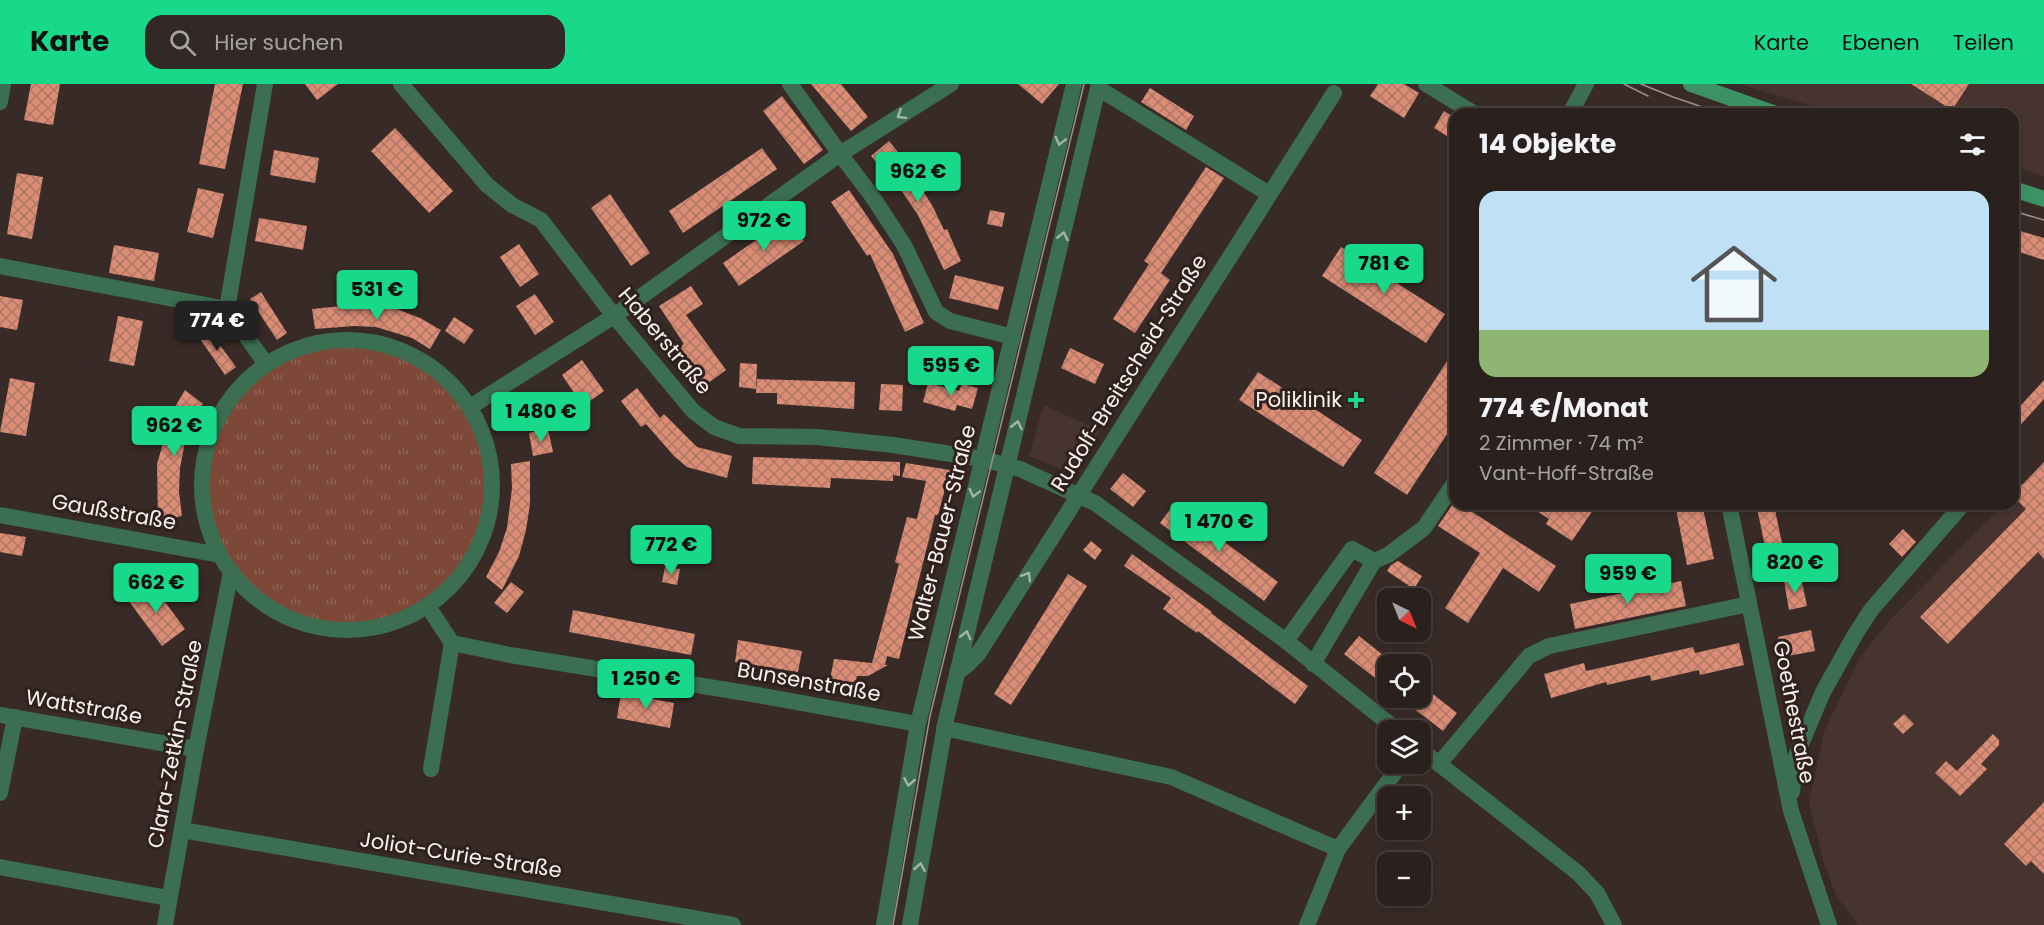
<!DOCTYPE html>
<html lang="de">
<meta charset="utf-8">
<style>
body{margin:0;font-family:Poppins,sans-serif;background:#322826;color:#f1f3f6;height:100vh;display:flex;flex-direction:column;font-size:22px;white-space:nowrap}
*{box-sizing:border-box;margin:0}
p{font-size:20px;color:#a5a3a4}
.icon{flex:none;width:33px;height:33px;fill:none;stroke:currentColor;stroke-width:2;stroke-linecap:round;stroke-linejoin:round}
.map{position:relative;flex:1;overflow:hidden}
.sheet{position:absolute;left:1449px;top:24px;width:570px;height:402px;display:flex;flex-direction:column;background:#2a201d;border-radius:18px;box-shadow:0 3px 9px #0003,0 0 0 2px #463e3b}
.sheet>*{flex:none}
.needle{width:39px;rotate:137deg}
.buttons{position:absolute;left:1377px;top:504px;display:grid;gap:12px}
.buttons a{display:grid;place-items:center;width:54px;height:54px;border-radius:12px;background:#2a201d;box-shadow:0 3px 9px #0003,0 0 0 2px #463e3b;font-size:30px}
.price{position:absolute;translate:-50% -51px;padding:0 14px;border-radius:6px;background:#18d989;color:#111;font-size:20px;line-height:39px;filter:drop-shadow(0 2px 3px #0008)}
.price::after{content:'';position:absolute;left:50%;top:36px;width:18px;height:14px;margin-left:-9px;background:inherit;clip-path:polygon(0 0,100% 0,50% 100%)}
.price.on{background:#222;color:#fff}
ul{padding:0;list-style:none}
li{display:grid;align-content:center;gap:12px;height:318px;padding:0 30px}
li span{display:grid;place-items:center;height:186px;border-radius:18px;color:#555}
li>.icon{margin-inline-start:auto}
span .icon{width:108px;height:108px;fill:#fffc;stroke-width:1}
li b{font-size:26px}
h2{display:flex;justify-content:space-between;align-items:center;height:72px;padding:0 30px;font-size:26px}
header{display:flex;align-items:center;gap:36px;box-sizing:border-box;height:84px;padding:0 30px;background:#18d989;color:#111}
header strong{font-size:28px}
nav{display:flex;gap:33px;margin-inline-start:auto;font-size:21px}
.search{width:420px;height:54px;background:#322826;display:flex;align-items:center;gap:15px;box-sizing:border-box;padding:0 21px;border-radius:18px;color:#a5a3a4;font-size:22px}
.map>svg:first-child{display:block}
.built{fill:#47342e}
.grass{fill:url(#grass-tufts)}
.building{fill:url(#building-cross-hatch)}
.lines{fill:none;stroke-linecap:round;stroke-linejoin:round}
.minor{stroke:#3c6f52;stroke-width:16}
.tertiary{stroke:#3c6f52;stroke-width:16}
.secondary{stroke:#3b9365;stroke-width:16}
.tram{stroke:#9c918d;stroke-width:1.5}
.oneway{stroke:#a4b6a8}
.poi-dot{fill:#18d989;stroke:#2e211e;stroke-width:2}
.labels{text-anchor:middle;stroke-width:6;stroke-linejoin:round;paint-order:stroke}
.street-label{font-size:21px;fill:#faf1ee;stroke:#2e211e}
.poi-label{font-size:21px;fill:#faf1ee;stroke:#2e211e;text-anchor:end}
</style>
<header>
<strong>Karte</strong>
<div class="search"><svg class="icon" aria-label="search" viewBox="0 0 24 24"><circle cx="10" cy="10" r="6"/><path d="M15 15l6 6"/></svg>Hier suchen</div>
<nav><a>Karte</a><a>Ebenen</a><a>Teilen</a></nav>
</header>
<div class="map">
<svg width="2044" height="841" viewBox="0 0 2044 841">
<defs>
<pattern id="grass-tufts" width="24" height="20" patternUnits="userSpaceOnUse" patternTransform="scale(1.5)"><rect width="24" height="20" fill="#7e4838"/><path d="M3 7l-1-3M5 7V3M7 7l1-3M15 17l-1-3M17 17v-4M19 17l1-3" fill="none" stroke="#916355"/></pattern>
<pattern id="building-cross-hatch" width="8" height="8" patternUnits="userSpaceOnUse" patternTransform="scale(1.5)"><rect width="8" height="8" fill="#db8c75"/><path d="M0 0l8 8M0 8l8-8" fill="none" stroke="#b07867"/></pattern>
</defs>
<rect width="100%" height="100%" fill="#382b27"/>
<g class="built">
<path d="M1739 0H2044V92L2013 82V30H1839Z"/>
<path d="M1044 321 1100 347 1073 390 1029 372Z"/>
<path d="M2013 412 2044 443V841H1858L1836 811 1824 779 1809 719 1824 648 1860 573 1890 536 2004 420H2013Z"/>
</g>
<circle class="grass" cx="347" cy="401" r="145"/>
<g class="building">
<path d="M31 0H60L53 41 24 36Z"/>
<path d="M215 0H243L225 85 199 80Z"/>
<path d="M305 0H338L317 16Z"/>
<path d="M811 0H841L868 33 851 47Z"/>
<path d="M1018 0H1059L1042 20Z"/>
<path d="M1378 0H1404L1419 9 1404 34 1370 12Z"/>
<path d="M1911 0H1969L1952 26Z"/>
<path d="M1150 4 1194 32 1186 46 1141 18Z"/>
<path d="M782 12 823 66 804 80 763 27Z"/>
<path d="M1444 27 1455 34V57L1434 44Z"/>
<path d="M395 44 453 107 429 129 371 67Z"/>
<path d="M889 57 910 83 909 84 933 123 944 146 947 145 961 177 944 186 918 131 894 96 892 97 871 72Z"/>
<path d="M762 64 777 85 683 149 669 127Z"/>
<path d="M274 66 319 74 315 99 270 91Z"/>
<path d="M1206 83 1224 94 1161 189 1170 196 1135 249 1113 235 1149 180 1144 177Z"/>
<path d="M17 89 43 93 32 155 7 150Z"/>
<path d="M198 104 224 110 213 154 187 148Z"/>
<path d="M849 106 893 170 924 239 905 248 870 170 867 172 831 118Z"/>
<path d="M610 110 650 169 631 182 591 124Z"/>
<path d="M990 126 1005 129 1002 143 987 140Z"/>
<path d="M259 134 307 142 303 166 255 157Z"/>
<path d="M788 134 804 157 739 202 723 179Z"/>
<path d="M2013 145 2044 154V176L2013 166Z"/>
<path d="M519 160 539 190 520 203 500 173Z"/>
<path d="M114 161 159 169 154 197 109 189Z"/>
<path d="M1341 163 1445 230 1426 259 1322 192Z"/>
<path d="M955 191 1004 203 998 226 949 214Z"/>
<path d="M691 202 703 220 686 231 726 286 703 303 675 266 684 260 659 222Z"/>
<path d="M261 208 287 249 277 256 250 215Z"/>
<path d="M535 210 554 238 535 251 516 222Z"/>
<path d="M0 212 23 216 17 246 0 243Z"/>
<path d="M352 221 397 225 420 234 441 246 430 265 412 254 376 243 354 242 315 245 312 225Z"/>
<path d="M118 232 143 237 134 282 109 277Z"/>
<path d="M454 233 474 246 464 260 445 247Z"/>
<path d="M208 245 236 283 225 291 198 252Z"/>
<path d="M1070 264 1104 280 1095 300 1061 284Z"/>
<path d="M1455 265V338L1407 411 1374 389Z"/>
<path d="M582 276 604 307 583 322 562 291Z"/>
<path d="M740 279 757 280 756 305 739 303Z"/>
<path d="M1258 288 1362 356 1343 383 1239 316Z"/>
<path d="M10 294 35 299 26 352 0 348Z"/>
<path d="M757 295 855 298 854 325 777 320V309H756Z"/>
<path d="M2044 296V315L2013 349V330Z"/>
<path d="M928 299 959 307 962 300 978 304 972 325 957 321 955 327 923 318Z"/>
<path d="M881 300 903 301 902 327 879 326Z"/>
<path d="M637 304 660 334 664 330 697 363 732 372 727 394 687 383 674 372 646 340 641 343 621 317Z"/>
<path d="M185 306 203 320 192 337 185 358 180 384 179 408 182 432 158 437 157 380 172 328Z"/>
<path d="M548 345 553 368 533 372 529 349Z"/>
<path d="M753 373 900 378V392L893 391V397L831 394 830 404 752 400Z"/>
<path d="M530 377V420L526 446 519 472 502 506 486 493 499 468 507 444 512 404 511 380Z"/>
<path d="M2044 378V475L2038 468 1948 560 1920 533 2026 425 2013 412V405L2019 398 2022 401Z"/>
<path d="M906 379 950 386 938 431H935L899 575 887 572 885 581H888L868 592H857L854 605 829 600 834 575 872 579 899 480 895 478 907 433 917 435 926 397 902 393Z"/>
<path d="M1123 389 1146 407 1133 423 1110 405Z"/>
<path d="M1455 417V420H1460L1556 482 1539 508 1503 484 1468 539 1445 524 1480 469 1438 442Z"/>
<path d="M1174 420 1278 498 1264 517 1160 439Z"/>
<path d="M1526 420H1597L1572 457 1546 440 1549 435Z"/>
<path d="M1675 420H1702L1714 475 1687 481Z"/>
<path d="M1774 421 1789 493 1772 496 1757 424Z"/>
<path d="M1903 445 1916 458 1902 473 1889 460Z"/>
<path d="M0 449 26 453 22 472 0 468Z"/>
<path d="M1091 457 1102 466 1095 476 1083 466Z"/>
<path d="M1132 470 1212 528 1211 529 1308 602 1295 620 1198 547 1197 549 1163 525 1171 514 1124 482Z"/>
<path d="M1398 477 1422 492 1414 505 1387 487 1391 481Z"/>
<path d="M665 483 680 485 677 501 662 498Z"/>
<path d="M1068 490 1087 502 1011 621 994 610Z"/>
<path d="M1801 493 1807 522 1789 526 1784 497Z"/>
<path d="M1681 497 1686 522 1575 545 1570 520Z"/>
<path d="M511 498 524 508 507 529 494 519Z"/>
<path d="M151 499 185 545 162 562 128 516Z"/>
<path d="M573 526 695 550 691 571 569 548Z"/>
<path d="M1811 546 1815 567 1782 573 1778 553Z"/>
<path d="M1359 552 1388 575V604L1344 570Z"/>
<path d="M738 556 802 567 798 588 735 578Z"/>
<path d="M1739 559 1744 581 1700 591 1699 586 1651 597 1650 591 1607 601 1606 598 1551 614 1544 590 1584 579 1586 587 1693 563 1695 569Z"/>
<path d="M1420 600 1457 629 1443 647 1400 614H1420Z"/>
<path d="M621 609 674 619 670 644 617 634Z"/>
<path d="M1904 630 1914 640 1903 650 1893 640Z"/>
<path d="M1993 650 1999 656V661L1981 680 1987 685 1960 712 1935 689 1946 677 1957 687Z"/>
<path d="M2044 718V790L2031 777 2026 782 2004 760Z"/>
</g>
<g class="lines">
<g class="minor">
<path d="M265 0 227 225 266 280"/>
<path d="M401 0 487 101 512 121 541 136 614 232 693 327 714 343 739 352 817 353 893 361 983 375 1020 385 1095 419 1286 557 1397 646"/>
<path d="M790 0 840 70 872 112 904 161 936 228 950 237 1013 253"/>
<path d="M1426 0 1475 30"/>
<path d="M1098 4 1269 110"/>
<path d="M1572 30 1573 24 1586 0"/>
<path d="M0 182 227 225"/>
<circle cx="347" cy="401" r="145"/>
<path d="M470 323 614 232 840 70 951 0"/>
<path d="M1729 420 1791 727 1829 841"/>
<path d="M0 431 220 471"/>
<path d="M427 521 452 559 510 571 746 609 918 640"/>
<path d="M1286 557 1352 465 1374 477 1388 471 1424 444 1455 398"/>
<path d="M1313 580 1374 477"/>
<path d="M957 589 967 581 978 570 1334 9"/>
<path d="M0 631 196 665"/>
<path d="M944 644 1171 693 1338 765"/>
<path d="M1420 665 1578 789 1597 809 1614 841"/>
<path d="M1439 680 1529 572 1549 562 1749 520"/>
<path d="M431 685 452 559"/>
<path d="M1792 708 1796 672 1823 608 1856 549 1871 526 1963 420"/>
<path d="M0 709 15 633"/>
<path d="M182 746 733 841"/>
<path d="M0 783 168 814"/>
<path d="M165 841 196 665 231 488"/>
<path d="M1307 841 1338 765 1401 680"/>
</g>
<g class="tertiary">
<path d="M0 18 3 0"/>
<path d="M884 841 918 640 1074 0"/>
<path d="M910 841 946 636 1099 0"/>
</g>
<g class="secondary">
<path d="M1691 0 1776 30"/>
<path d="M2013 105 2044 115"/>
</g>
<g class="tram">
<path d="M1624 0 1648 12"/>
<path d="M1641 0 1673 13 1723 30"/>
<path d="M2013 127 2044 136"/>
<path d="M893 841 930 632 1084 0"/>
</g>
</g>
<defs><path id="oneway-chevron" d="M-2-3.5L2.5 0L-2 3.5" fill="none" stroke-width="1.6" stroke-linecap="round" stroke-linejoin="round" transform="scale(1.5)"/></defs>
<g class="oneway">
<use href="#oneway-chevron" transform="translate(901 31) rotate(148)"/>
<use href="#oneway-chevron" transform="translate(1060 57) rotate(104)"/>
<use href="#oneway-chevron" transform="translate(1063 152) rotate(-77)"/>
<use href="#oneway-chevron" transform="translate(1017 341) rotate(-77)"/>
<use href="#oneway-chevron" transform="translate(974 409) rotate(104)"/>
<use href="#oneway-chevron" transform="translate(1027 492) rotate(-58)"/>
<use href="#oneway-chevron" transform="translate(966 551) rotate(-76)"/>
<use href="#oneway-chevron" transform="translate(909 698) rotate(100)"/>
<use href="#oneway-chevron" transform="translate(920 783) rotate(-80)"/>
</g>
<path class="poi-dot" d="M1353 307h6v6h6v6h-6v6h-6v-6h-6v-6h6z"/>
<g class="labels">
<g class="street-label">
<text transform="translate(665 257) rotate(50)" y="7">Haberstraße</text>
<text transform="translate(1129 289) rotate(-58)" y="7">Rudolf-Breitscheid-Straße</text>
<text transform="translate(114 428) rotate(10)" y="7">Gaußstraße</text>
<text transform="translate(942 449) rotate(-76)" y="7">Walter-Bauer-Straße</text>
<text transform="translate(809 598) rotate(10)" y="7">Bunsenstraße</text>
<text transform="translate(84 623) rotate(10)" y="7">Wattstraße</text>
<text transform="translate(1794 628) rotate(79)" y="7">Goethestraße</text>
<text transform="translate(175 660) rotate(-79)" y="7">Clara-Zetkin-Straße</text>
<text transform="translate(461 771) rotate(9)" y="7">Joliot-Curie-Straße</text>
</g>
<g class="poi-label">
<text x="1342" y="323">Poliklinik</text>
</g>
</g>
</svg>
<div class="buttons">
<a><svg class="needle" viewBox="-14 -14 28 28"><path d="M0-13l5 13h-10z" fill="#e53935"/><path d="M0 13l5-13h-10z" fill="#a5a3a4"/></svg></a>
<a><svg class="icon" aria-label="locate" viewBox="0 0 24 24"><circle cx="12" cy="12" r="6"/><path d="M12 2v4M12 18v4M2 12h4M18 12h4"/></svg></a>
<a><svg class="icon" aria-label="layers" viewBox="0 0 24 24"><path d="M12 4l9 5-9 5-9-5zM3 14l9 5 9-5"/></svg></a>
<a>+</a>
<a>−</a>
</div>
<b class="price" style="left:918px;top:119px">962 €</b>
<b class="price" style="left:764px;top:168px">972 €</b>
<b class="price" style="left:1384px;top:211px">781 €</b>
<b class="price" style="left:377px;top:237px">531 €</b>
<b class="price on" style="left:217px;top:268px">774 €</b>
<b class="price" style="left:951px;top:313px">595 €</b>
<b class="price" style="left:541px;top:359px">1 480 €</b>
<b class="price" style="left:174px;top:373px">962 €</b>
<b class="price" style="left:1219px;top:469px">1 470 €</b>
<b class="price" style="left:671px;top:492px">772 €</b>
<b class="price" style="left:1795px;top:510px">820 €</b>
<b class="price" style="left:1628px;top:521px">959 €</b>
<b class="price" style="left:156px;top:530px">662 €</b>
<b class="price" style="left:646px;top:626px">1 250 €</b>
<section class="sheet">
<h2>14 Objekte<svg class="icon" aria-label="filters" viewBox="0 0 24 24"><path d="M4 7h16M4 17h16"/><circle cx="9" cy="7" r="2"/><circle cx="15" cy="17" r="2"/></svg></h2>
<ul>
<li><span style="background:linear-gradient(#bfe0f5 75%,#8fb573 0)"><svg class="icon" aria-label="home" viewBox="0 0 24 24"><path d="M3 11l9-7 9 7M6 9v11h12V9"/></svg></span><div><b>774 €/Monat</b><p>2 Zimmer · 74 m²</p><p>Vant-Hoff-Straße</p></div></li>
</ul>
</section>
</div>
